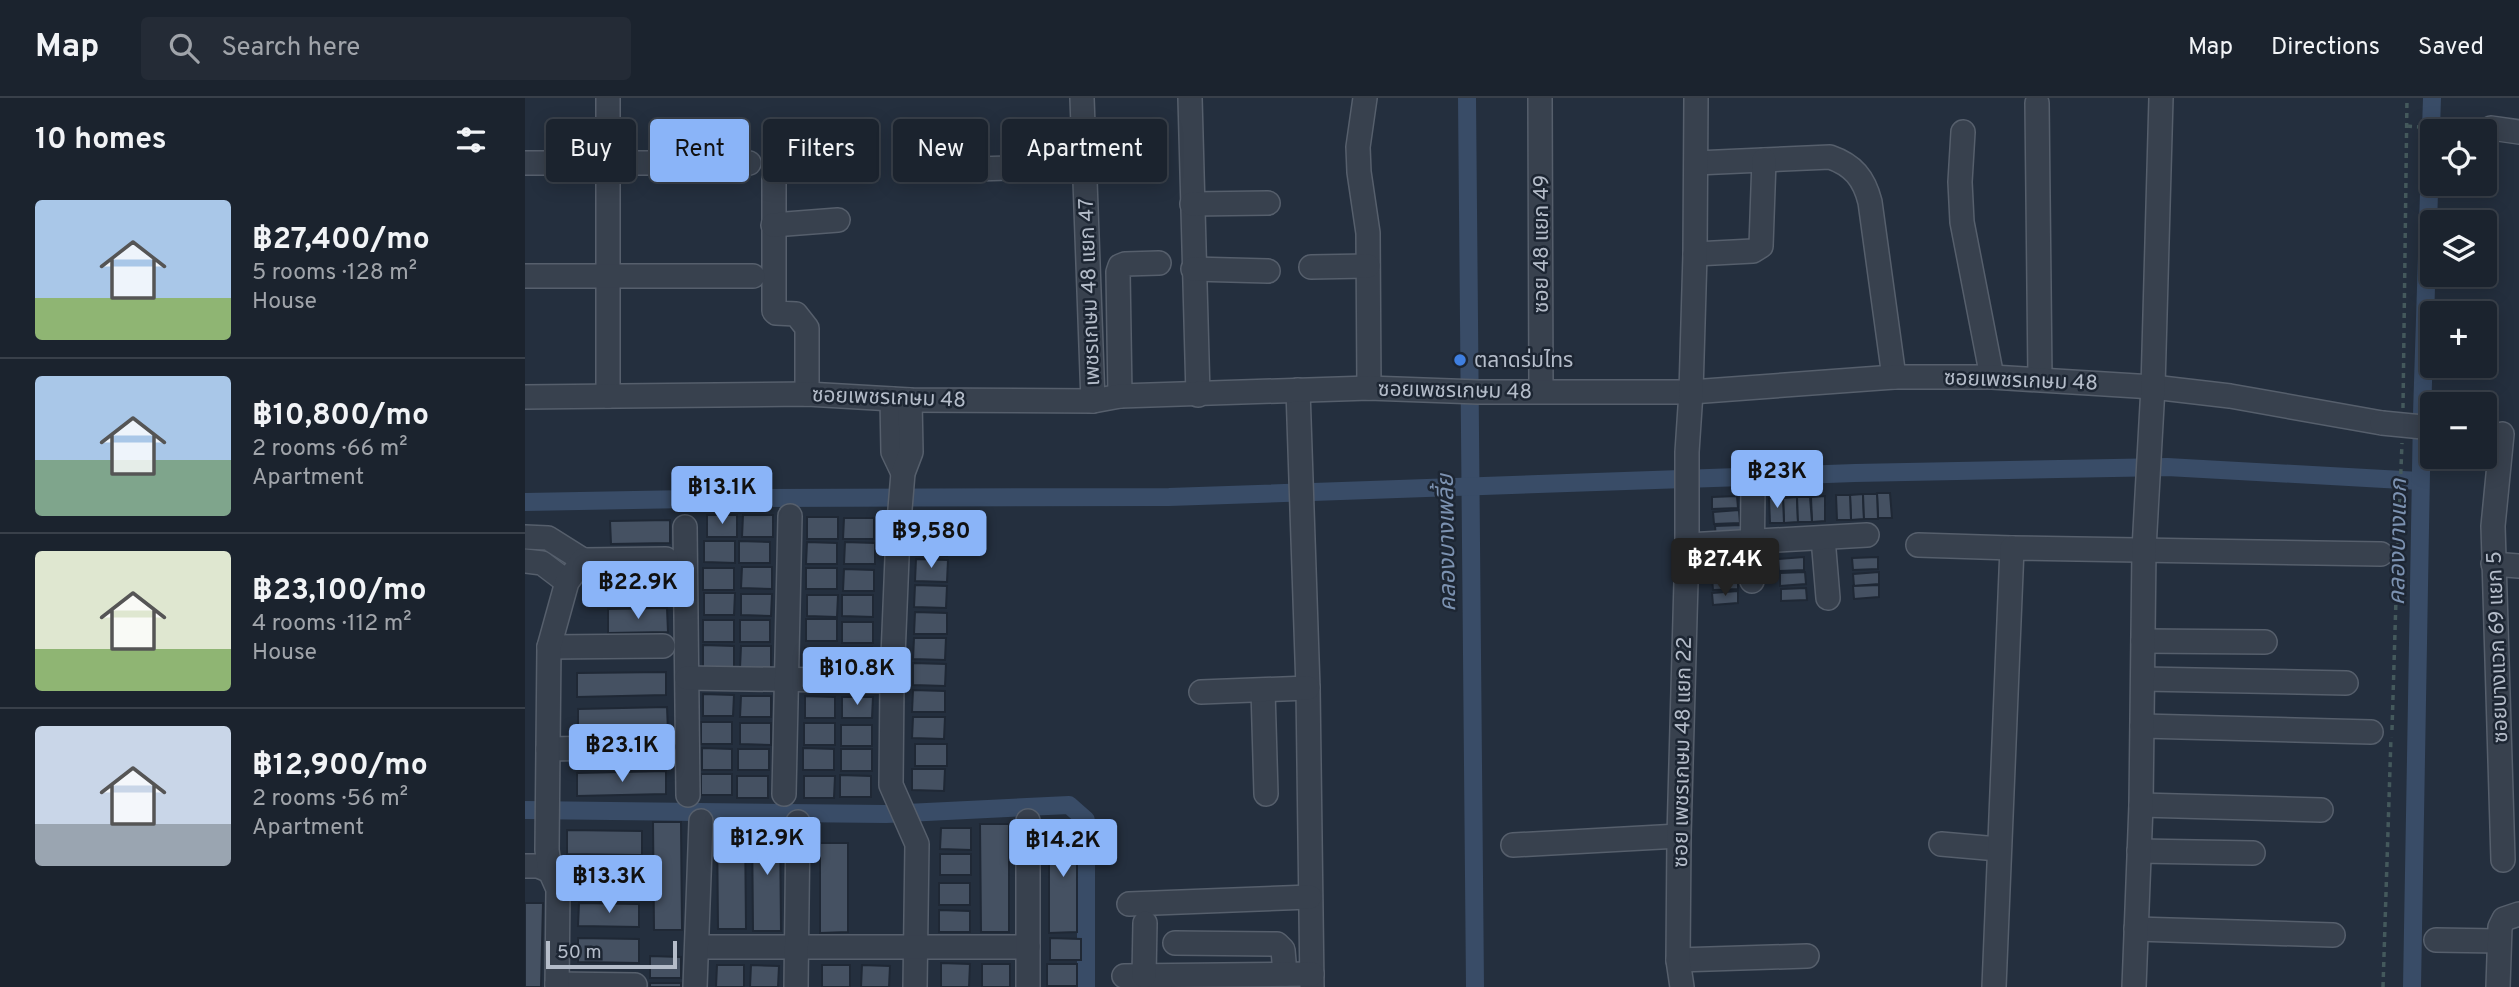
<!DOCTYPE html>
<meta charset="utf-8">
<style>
body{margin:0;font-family:Overpass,"Noto Sans Thai",sans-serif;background:#242b36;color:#f1f3f6;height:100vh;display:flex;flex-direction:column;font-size:26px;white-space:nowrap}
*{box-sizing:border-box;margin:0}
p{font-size:23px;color:#a0a4aa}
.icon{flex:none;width:38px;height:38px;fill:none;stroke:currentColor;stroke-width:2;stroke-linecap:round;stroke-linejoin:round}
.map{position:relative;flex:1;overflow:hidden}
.panel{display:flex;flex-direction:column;background:#1b232e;width:525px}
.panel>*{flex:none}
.guide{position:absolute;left:21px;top:21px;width:665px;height:63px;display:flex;gap:14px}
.tools{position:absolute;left:1895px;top:21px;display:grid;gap:14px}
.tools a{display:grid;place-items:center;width:77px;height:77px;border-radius:7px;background:#1b232e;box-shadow:0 4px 18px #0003,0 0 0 2px #39404a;font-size:35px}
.scale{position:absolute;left:21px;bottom:18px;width:131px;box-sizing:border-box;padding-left:7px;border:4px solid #b4bcc9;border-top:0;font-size:19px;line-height:24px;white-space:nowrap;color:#b4bcc9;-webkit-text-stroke:5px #1d2633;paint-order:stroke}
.price{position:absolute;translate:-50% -60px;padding:0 16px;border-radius:7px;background:#8ab4f8;color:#111;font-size:23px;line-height:46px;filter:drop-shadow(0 2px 4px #0008)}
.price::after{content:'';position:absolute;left:50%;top:42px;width:21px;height:16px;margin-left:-10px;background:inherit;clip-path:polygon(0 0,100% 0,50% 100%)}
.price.selected{background:#222;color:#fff}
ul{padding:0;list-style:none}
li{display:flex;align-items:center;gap:21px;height:175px;padding:0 35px}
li+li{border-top:2px solid #39404a}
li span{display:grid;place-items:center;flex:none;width:196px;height:140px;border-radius:7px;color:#555}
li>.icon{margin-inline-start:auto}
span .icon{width:84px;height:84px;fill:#fffc;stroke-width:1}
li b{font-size:30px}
h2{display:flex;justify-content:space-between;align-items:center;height:84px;padding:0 35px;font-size:30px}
.chip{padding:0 24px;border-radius:7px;background:#1b232e;box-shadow:0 4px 18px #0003,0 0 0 2px #39404a;font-size:24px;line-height:63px}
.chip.selected{background:#8ab4f8;color:#111}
header{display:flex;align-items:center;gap:42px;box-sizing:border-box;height:98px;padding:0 35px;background:#1b232e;border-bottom:2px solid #39404a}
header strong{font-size:33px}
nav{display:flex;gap:38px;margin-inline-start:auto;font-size:24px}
.search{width:490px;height:63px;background:#242b36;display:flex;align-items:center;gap:18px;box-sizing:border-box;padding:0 24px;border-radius:7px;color:#a0a4aa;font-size:26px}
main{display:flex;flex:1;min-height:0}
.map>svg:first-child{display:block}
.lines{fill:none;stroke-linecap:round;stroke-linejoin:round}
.canal{stroke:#394c67;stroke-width:18}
.building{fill:#455162;stroke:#1f2835;stroke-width:2}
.minor-casing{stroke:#565f6c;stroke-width:26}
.path{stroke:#44595c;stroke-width:3.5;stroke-dasharray:5 5;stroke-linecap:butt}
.minor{stroke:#38414e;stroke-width:23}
.minor-bridge-casing{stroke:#565f6c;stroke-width:26;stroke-linecap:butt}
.minor-bridge{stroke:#38414e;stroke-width:23}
.shop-dot{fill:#3f7fe0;stroke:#1d2633;stroke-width:2.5}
.labels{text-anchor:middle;stroke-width:5;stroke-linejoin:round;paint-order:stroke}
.street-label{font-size:21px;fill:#b4bcc9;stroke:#1d2633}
.poi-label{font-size:21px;fill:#b4bcc9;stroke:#1d2633;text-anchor:start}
.water-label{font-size:23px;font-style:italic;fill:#7c92b1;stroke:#1d2633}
</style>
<header>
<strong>Map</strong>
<div class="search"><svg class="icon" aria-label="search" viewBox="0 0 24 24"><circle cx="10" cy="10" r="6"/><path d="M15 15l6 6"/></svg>Search here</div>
<nav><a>Map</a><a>Directions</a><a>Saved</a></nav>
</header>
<main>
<section class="panel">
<h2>10 homes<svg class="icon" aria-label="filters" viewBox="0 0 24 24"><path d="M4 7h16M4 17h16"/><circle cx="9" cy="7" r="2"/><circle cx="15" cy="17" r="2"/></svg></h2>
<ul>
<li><span style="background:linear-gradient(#a9c7e8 70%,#8fb573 0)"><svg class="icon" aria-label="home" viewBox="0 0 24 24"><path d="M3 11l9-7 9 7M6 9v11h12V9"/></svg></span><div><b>฿27,400/mo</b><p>5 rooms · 128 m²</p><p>House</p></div></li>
<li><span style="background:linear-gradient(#a9c7e8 60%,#7fa58c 0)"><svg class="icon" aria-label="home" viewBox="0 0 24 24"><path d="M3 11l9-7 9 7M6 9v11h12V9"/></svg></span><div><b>฿10,800/mo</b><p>2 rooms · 66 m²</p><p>Apartment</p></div></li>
<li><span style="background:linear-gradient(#dfe7d0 70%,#8fb573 0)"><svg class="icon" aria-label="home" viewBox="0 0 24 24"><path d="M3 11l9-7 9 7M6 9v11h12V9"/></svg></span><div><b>฿23,100/mo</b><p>4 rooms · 112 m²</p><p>House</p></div></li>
<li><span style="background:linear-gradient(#c9d6e8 70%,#9aa5b1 0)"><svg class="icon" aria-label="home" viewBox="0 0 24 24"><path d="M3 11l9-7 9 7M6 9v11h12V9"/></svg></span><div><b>฿12,900/mo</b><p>2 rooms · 56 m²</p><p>Apartment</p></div></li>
</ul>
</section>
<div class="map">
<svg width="1994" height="889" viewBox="0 0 1994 889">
<rect width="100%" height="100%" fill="#242f3e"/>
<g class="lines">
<g class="canal">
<path d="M942 0 950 889"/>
<path d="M0 404 218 400 644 399 1330 375 1642 369 1895 383"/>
<path d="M0 712 361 716 544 707 561 722V889"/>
<path d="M1887 889 1897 316 1907 0"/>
</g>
</g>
<g class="building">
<path d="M1352 395H1365L1367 420H1353Z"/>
<path d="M1338 396 1339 421 1326 422 1325 397Z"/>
<path d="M1338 396H1352L1353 421H1339Z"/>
<path d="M1311 397H1325L1326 422H1312Z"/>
<path d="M1212 398 1213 410 1187 411V399Z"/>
<path d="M1300 398V423L1287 424 1286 399Z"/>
<path d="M1272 399 1273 424 1259 425 1258 400Z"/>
<path d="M1272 399H1285L1287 424H1273Z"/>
<path d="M1244 400H1258L1259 425H1245Z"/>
<path d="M1214 412 1215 425 1189 426 1188 414Z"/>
<rect x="182" y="417" width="30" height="22"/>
<path d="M218 417H248V439H217Z"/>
<rect x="282" y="419" width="31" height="22"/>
<path d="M319 420H349V441H318Z"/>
<path d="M145 422V445L86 446 85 423Z"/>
<path d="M1216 427V439L1191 440 1190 428Z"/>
<path d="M390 435 422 436V458L390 457Z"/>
<path d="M179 443H210V465L179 464Z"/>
<path d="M214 443 245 444V465H214Z"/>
<path d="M282 444 312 445V466H281Z"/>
<path d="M320 444 350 445V466H319Z"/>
<path d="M1279 459V472L1254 473 1253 461Z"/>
<path d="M1353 459V471L1328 472 1327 460Z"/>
<path d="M391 461 423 462 422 484 390 483Z"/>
<path d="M1213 464V476L1188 477 1187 465Z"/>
<path d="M217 469H247V491L216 490Z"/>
<rect x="178" y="470" width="31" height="22"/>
<rect x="281" y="470" width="31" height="21"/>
<path d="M319 471 349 472V493H318Z"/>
<path d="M1280 474 1281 486 1255 488V475Z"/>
<path d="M1354 474V486L1329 488 1328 476Z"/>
<path d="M1213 479V491L1188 492 1187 480Z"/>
<path d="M390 487 422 488 421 510 389 509Z"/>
<path d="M1354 487V499L1329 501 1328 488Z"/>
<path d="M1281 490 1282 502 1256 503V491Z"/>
<path d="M1213 493V505L1188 507 1187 495Z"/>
<path d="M179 495H210L209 517H179Z"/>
<path d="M216 496H247L246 518 216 517Z"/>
<path d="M282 497H313L312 519 282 518Z"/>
<path d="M317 497H348V519L317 518Z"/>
<path d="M142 510 143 534 83 535V511Z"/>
<path d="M390 514 422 515V536H389Z"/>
<rect x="281" y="521" width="31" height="22"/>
<rect x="178" y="522" width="31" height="22"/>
<rect x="215" y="522" width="30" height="22"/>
<rect x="317" y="524" width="31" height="21"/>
<path d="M389 540H421L420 562 388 561Z"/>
<path d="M178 547 209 548V569H178Z"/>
<path d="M216 548H246V570H215Z"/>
<rect x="316" y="549" width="31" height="22"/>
<rect x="280" y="550" width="31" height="21"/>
<path d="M388 565 421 566 420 588 388 587Z"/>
<path d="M141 574V597L52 599V575Z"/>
<path d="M388 592 420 593V614H387Z"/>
<path d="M178 596 209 597 208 618H178Z"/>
<path d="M216 598H246V619H215Z"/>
<path d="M280 598 310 599V620H280Z"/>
<path d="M317 599H348L347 620H317Z"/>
<path d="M142 609 143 633 53 635V611Z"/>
<path d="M388 619H420L419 641 387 640Z"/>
<rect x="176" y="624" width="31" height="22"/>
<path d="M215 625H246V647L215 646Z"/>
<rect x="279" y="625" width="31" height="22"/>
<rect x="316" y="627" width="31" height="21"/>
<rect x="390" y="646" width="32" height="22"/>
<path d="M177 650 207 651V672H177Z"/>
<path d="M278 650 309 651V672H278Z"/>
<rect x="213" y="651" width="31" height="21"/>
<rect x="316" y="651" width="31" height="22"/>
<path d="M387 671H420L419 693 387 692Z"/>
<path d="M141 673V696L52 698V675Z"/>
<rect x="176" y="676" width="31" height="21"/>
<path d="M315 677 346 678V699H315Z"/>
<rect x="212" y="678" width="31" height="22"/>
<path d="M279 678H310L309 700H279Z"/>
<path d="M192 723H220L221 831H193Z"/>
<path d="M128 724H156L157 832H129Z"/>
<path d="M227 725H255L256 833H228Z"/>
<path d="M455 726H484V834H456Z"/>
<path d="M524 727H552V834L524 835Z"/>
<path d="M416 730H446V752L415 751Z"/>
<path d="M42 732 117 733V757L42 756Z"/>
<path d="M295 745H323V834L295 835Z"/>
<rect x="415" y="756" width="31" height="21"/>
<rect x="414" y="785" width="31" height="22"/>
<path d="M0 805H18L16 889H0Z"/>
<path d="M54 805 114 806V829L53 828Z"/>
<path d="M414 812 445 813V834H414Z"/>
<path d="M53 840 114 841V865L53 864Z"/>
<path d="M525 840 556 841V862H525Z"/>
<path d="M125 858 156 859V880H125Z"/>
<path d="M416 865 445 866 444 889H416Z"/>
<rect x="457" y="866" width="28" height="23"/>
<rect x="522" y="866" width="30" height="22"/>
<path d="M192 867H219V889H191Z"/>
<path d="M226 867 254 868 253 889H225Z"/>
<rect x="297" y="867" width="28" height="22"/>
<path d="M337 867 365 868 364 889H336Z"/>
<rect x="125" y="885" width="31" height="4"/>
</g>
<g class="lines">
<defs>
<g id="minor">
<path d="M83 0V298"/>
<path d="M557 0 568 303"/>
<path d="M665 0 673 297"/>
<path d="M840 0 833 49 834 74 843 135 844 290"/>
<path d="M1015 0 1016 293"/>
<path d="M1512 5 1515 281"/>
<path d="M1966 30 1994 34"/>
<path d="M249 34V213L251 215 271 216 282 230V296"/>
<path d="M1438 34 1435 84 1437 124 1467 279"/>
<path d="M0 65H224"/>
<path d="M1171 65 1305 59C1328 67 1339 80 1345 104L1369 279"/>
<path d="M450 71 561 68"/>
<path d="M667 106 743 105"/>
<path d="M248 127 313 122"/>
<path d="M1170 156 1228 153 1236 148 1239 62"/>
<path d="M786 169 843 168"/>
<path d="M668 171 743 173"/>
<path d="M0 178H228"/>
<path d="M773 292 783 590 787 889"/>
<path d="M595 298 593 174 595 168 600 166 634 165"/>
<path d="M0 299 282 296 385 302 568 303 595 298 844 290 953 294H1166L1369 279H1467L1628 289 1705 298 1857 325"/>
<path d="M367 301 368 354 378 375"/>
<path d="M385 302 386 354 378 375 373 435 367 583 366 687 392 746 390 889"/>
<path d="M1977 336 1968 428 1978 762"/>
<path d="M160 429 163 697"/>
<path d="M0 439 23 440 58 462"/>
<path d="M1298 440 1303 500"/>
<path d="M1162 447 1342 437"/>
<path d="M1393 447 1487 450"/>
<path d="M0 463 17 465 42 484"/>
<path d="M1968 466 1994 468"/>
<path d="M1227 483 1228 390"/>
<path d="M1618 543 1740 544"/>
<path d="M24 549 138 548"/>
<path d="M162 580 367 583"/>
<path d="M1618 581 1821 585"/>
<path d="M738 592 741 696"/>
<path d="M676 594 783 590"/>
<path d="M1617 628 1846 634"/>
<path d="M23 651 139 649"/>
<path d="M259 696 265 418"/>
<path d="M1616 707 1796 712"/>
<path d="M1416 746 1473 751"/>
<path d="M988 747 1154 738"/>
<path d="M1614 753 1728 755"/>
<path d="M0 768H13L25 773 116 777"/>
<path d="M604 806 785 799"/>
<path d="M1611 831 1808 837"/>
<path d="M1911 842 1973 843"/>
<path d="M650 845 752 846 758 852 760 876"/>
<path d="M172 849H503"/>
<path d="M1153 862 1282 858"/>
<path d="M599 878 787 876"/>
<path d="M619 878 620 825"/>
<path d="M32 886 110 887"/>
<path d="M32 889 33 791 25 773 22 752 24 549 42 484 58 462 141 461"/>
<path d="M170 889 176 723"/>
<path d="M271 889 273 724"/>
<path d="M503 889V723"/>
<path d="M1157 889 1153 862 1154 738 1162 447V354L1166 294 1170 156 1171 0"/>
<path d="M1469 889 1487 450 1856 456"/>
<path d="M1609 889 1616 707 1619 451 1628 289 1636 0"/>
<path d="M1973 889 1975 829 1979 821 1994 816"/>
</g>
</defs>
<use href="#minor" class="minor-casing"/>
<g class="path">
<path d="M1882 28 1931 32 1932 20"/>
<path d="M1878 310 1882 0"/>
<path d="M1873 446 1877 345"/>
<path d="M1867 632 1872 468"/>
<path d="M1858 889 1866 639"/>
</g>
<use href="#minor" class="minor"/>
<defs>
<path id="minor-bridge" d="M1857 325 1908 330"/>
</defs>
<use href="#minor-bridge" class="minor-bridge-casing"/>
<use href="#minor-bridge" class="minor-bridge"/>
</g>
<circle class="shop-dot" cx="935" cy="262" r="7"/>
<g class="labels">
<g class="street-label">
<text transform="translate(1016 146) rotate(-90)" y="7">ซอย 48 แยก 49</text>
<text transform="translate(564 194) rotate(-92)" y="7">เพชรเกษม 48 แยก 47</text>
<text transform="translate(1496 282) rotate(2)" y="7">ซอยเพชรเกษม 48</text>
<text transform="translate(930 292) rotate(1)" y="7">ซอยเพชรเกษม 48</text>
<text transform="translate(364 299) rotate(2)" y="7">ซอยเพชรเกษม 48</text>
<text transform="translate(1972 549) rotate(-92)" y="7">ซอยบางแวก 69 แยก 5</text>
<text transform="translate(1157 654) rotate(-89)" y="7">ซอย เพชรเกษม 48 แยก 22</text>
</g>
<g class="poi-label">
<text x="949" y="269">ตลาดร่มไทร</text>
</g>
<g class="water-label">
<text transform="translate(1872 444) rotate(-89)" y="8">คลองบางแวก</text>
<text transform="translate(921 445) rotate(-91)" y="8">คลองบางเพลี้ย</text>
</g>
</g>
</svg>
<div class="tools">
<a><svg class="icon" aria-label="locate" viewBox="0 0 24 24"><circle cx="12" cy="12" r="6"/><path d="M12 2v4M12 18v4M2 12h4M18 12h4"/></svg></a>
<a><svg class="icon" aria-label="layers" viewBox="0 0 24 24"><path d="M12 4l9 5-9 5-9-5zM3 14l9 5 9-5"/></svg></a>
<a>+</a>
<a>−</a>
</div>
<div class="scale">50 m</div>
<b class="price" style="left:1252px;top:412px">฿23K</b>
<b class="price" style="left:197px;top:428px">฿13.1K</b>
<b class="price" style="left:406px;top:472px">฿9,580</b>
<b class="price selected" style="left:1200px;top:500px">฿27.4K</b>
<b class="price" style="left:113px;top:523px">฿22.9K</b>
<b class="price" style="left:332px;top:609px">฿10.8K</b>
<b class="price" style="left:97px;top:686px">฿23.1K</b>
<b class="price" style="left:242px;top:779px">฿12.9K</b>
<b class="price" style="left:538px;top:781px">฿14.2K</b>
<b class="price" style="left:84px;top:817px">฿13.3K</b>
<div class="guide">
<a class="chip">Buy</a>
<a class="chip selected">Rent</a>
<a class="chip">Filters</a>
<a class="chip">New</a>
<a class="chip">Apartment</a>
</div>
</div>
</main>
